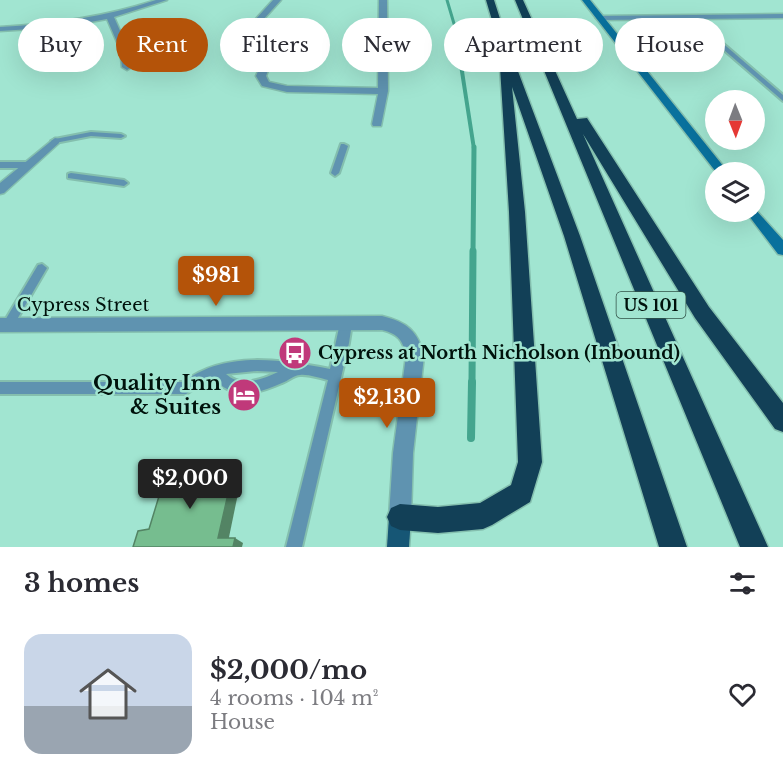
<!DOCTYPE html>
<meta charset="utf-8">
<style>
body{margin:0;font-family:"Libre Baskerville",serif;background:#f2f2f3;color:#2b2b33;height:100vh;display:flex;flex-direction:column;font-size:22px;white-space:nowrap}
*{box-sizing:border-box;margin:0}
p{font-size:20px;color:#7c7c81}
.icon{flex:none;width:33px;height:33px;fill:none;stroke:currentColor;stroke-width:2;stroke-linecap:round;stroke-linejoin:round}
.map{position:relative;height:547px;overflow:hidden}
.panel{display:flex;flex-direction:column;background:#fff;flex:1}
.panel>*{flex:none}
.guide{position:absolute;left:18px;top:18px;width:747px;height:54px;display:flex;gap:12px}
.needle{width:39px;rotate:179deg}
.buttons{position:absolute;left:705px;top:90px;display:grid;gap:12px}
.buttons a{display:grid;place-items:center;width:60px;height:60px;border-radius:50%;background:#fff;box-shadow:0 6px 24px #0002;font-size:30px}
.price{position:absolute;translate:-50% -51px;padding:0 14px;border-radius:6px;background:#b45309;color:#fff;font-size:20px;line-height:39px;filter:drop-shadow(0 2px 3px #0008)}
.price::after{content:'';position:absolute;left:50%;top:36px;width:18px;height:14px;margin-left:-9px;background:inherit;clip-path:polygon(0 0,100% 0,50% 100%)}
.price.current{background:#222;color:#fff}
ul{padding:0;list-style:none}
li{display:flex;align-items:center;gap:18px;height:150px;padding:0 24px}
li+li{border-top:2px solid #e1e1e2}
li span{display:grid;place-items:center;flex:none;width:168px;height:120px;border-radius:18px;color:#555}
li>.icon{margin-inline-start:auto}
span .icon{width:72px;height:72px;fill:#fffc;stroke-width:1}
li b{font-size:26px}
h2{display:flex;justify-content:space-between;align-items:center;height:72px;padding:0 24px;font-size:26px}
.chip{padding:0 21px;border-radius:27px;background:#fff;box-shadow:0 6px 24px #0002;font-size:21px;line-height:54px}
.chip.current{background:#b45309;color:#fff}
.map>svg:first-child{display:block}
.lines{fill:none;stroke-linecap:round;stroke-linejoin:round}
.stream-far4{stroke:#44a58e;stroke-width:3}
.stream-far3{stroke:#44a58e;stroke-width:4}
.stream-far2{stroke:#44a58e;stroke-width:5}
.stream-far1{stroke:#44a58e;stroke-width:7}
.stream{stroke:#44a58e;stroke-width:8}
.lane-casing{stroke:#84bfae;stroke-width:4}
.street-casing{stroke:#84bfae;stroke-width:3}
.secondary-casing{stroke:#84bfae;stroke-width:3}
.primary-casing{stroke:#84bfae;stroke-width:3}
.highway-casing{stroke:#84bfae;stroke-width:3}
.lane{fill:#5f93b0;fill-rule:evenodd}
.street{fill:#5f93b0;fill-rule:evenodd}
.secondary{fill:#09719d;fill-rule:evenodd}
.primary{fill:#165675;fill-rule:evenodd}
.highway{fill:#124057;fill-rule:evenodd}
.shaded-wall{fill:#538464}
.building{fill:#76bd8f;stroke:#538464;stroke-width:1.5}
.labels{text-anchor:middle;stroke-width:5;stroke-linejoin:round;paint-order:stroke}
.shield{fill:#a1e5d1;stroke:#305147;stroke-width:1.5}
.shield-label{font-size:16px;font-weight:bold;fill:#00120c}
.street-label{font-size:18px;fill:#00120c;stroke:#a1e5d1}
.poi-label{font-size:18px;font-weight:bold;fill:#00120c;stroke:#a1e5d1;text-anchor:start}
.near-poi-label{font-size:21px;font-weight:bold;fill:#00120c;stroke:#a1e5d1;text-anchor:end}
</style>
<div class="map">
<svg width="783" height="547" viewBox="0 0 783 547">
<rect width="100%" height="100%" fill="#a1e5d1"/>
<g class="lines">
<path class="stream-far4" d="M447 0 455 27 462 66"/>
<path class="stream-far3" d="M461 65 474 149"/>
<path class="stream-far2" d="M473 253 474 147"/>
<path class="stream-far1" d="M472 383 473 251"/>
<path class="stream" d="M471 438 472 382"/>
<defs>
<g id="lane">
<path d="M687 16H691L783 95V101L687 18Z"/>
<path d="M91 132 121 134 125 136 121 138 91 136 55 143 51 141 55 139Z"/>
<path d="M341 144H344L348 146 339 173 335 176 331 173Z"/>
<path d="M0 162H27L31 165 27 168H0Z"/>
<path d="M71 173 124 180 128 183 124 186 68 178V174Z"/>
<path d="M42 264 47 268 12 328 8 330 4 328 2 325 4 322 38 265Z"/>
<path d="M346 318 350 320 352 323 349 343 302 547H286L328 380C319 378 308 374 300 375 294 375 288 381 282 383 257 394 234 401 213 378L207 380 186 394H0V382H184C225 350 283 360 330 369L340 323 342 320ZM257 371 278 372C263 379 241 388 226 374Z"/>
</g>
<g id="street">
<path d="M156 0H167L114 17 128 49 132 67 127 70 122 67 120 49 107 19 62 27 0 31V27C53 24 105 17 156 0Z"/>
<path d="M273 0H281L262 21C274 48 277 48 266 76L269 82 287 86 378 88 379 0H387L388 91 381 126H373L372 124 378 94 287 92 262 86 256 76C269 48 265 48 254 21Z"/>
<path d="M783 14V18L600 20 596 18 600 16Z"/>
<path d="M55 138 59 139V143L4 193 0 194V183Z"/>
<path d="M382 316C407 322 418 331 424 356L413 453 411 517 408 525 400 528 392 525 389 517 393 453 406 356C403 340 398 334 382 330L0 332V318Z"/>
</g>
<g id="secondary">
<path d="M582 0H590L728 172H716Z"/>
<path d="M754 208 783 240V255L778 254 746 212H754Z"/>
</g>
<path id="primary" d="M400 506 408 509 411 517 409 547H387L389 517 392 509Z"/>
<g id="highway">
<path d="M486 0H494L510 50 580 236 687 547H659L564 236 512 87 525 212 542 462 530 502 492 525 483 529 438 533 400 530 391 526 387 517 391 508 400 504 438 507 480 503 511 485 518 462 509 212 500 67 505 64Z"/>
<path d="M515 0H523L577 119 587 118 709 307 783 403V432L775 429 695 318 583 134 768 547H740Z"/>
</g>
</defs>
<use href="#lane" class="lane-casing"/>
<use href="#street" class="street-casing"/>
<use href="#secondary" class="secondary-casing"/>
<use href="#primary" class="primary-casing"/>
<use href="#highway" class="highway-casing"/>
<use href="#lane" class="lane"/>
<use href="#street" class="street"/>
<use href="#secondary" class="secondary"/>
<use href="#primary" class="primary"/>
<use href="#highway" class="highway"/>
</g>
<g class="shaded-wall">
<path d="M233 472 241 479 228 542 218 538Z"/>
<path d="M235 538 243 543 242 547H233Z"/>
</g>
<path class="building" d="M224 467 233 472 218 538H235L233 547H133L138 531 149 529 167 470Z"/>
<defs>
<symbol id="bus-disc" viewBox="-11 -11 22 22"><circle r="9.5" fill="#c0397a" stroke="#a1e5d1"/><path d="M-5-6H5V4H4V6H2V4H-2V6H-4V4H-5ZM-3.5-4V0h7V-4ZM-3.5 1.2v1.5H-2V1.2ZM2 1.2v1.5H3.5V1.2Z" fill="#fff"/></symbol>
<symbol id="hotel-disc" viewBox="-11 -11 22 22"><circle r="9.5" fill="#c0397a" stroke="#a1e5d1"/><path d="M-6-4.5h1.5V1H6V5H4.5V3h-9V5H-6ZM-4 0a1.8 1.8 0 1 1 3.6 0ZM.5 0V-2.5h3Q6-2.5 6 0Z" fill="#fff"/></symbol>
</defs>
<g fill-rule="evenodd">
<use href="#bus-disc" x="276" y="334" width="38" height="38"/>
<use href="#hotel-disc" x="225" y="376" width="38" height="38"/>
</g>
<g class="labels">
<rect class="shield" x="616.5" y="292" width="69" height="26" rx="4.5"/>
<g class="shield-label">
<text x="651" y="311">US 101</text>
</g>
<g class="street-label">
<text x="83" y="311">Cypress Street</text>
</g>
<g class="poi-label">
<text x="318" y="359">Cypress at North Nicholson (Inbound)</text>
</g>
<g class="near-poi-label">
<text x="221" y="390">Quality Inn<tspan x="221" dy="24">&amp; Suites</tspan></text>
</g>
</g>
</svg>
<div class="buttons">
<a><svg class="needle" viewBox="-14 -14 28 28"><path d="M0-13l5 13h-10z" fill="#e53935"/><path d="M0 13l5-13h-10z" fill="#7c7c81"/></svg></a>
<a><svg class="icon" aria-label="layers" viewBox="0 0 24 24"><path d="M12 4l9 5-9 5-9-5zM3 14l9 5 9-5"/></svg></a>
</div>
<b class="price" style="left:216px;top:307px">$981</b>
<b class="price" style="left:387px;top:429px">$2,130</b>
<b class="price current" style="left:190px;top:510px">$2,000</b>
<div class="guide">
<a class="chip">Buy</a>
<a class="chip current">Rent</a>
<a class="chip">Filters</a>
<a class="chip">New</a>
<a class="chip">Apartment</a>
<a class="chip">House</a>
</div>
</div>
<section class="panel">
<h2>3 homes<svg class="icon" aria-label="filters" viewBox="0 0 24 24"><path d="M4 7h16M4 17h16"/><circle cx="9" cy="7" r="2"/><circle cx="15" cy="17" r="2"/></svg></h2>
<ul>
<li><span style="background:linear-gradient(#c9d6e8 60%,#9aa5b1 0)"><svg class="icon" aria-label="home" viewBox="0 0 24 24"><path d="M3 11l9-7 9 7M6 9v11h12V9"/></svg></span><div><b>$2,000/mo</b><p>4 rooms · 104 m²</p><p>House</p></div><svg class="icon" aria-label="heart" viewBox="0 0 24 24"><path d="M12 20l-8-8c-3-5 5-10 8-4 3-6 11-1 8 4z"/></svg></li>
</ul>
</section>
